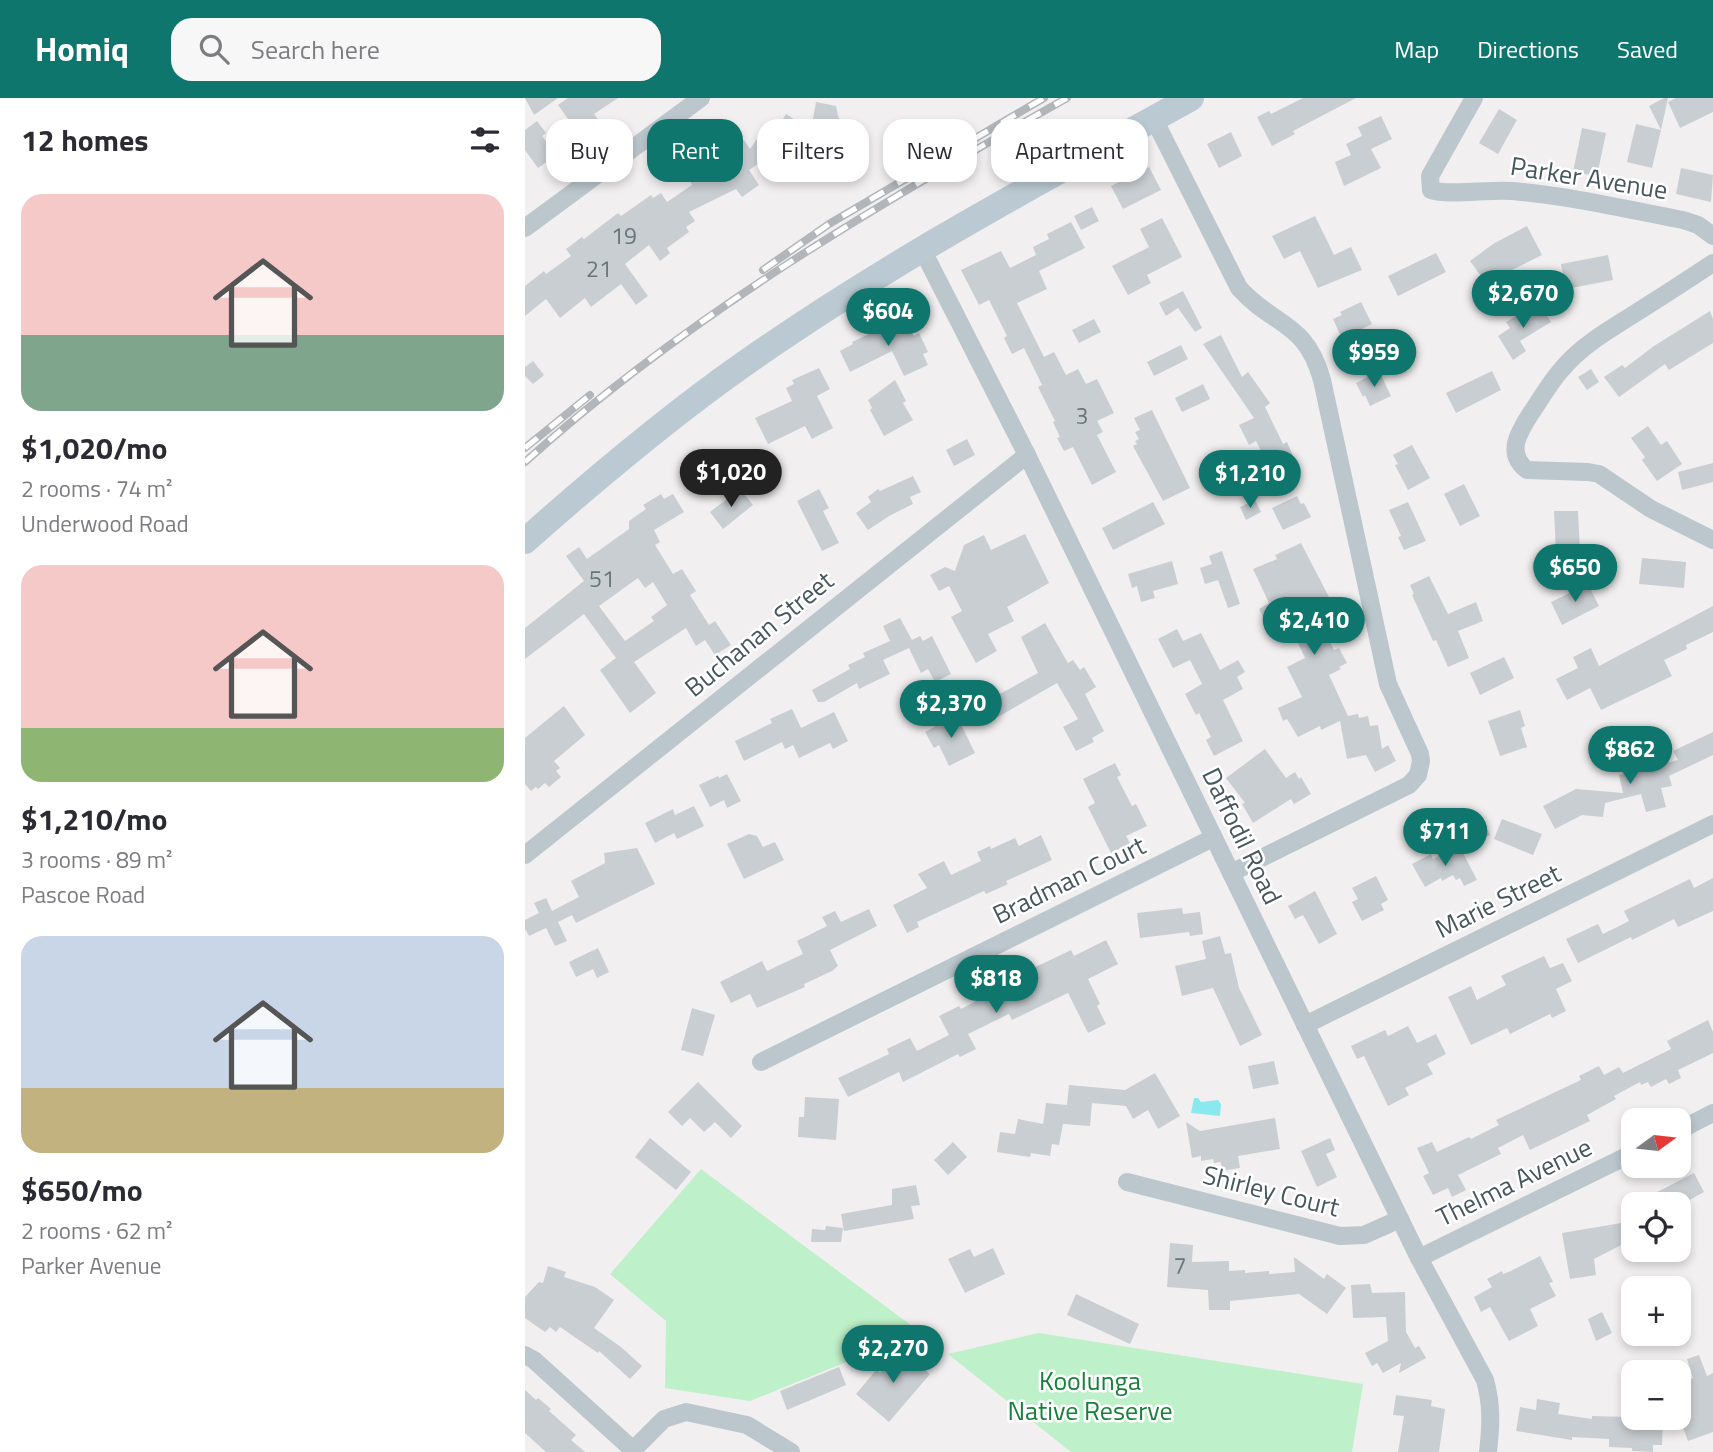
<!DOCTYPE html>
<meta charset="utf-8">
<style>
body{margin:0;font-family:"Titillium Web",sans-serif;background:#f7f7f7;color:#2b2b33;height:100vh;display:flex;flex-direction:column;font-size:26px;white-space:nowrap}
*{box-sizing:border-box;margin:0}
p{font-size:23px;color:#7c7c81}
.icon{flex:none;width:38px;height:38px;fill:none;stroke:currentColor;stroke-width:2;stroke-linecap:round;stroke-linejoin:round}
.map{position:relative;flex:1;overflow:hidden}
.sheet{display:flex;flex-direction:column;background:#fff;width:525px}
.sheet>*{flex:none}
.hud{position:absolute;left:21px;top:21px;width:665px;height:63px;display:flex;gap:14px}
.needle{width:46px;rotate:75deg}
.tools{position:absolute;left:1096px;top:1010px;display:grid;gap:14px}
.tools a{display:grid;place-items:center;width:70px;height:70px;border-radius:14px;background:#fff;box-shadow:0 4px 10px #0003;font-size:35px}
.price{position:absolute;translate:-50% -60px;padding:0 16px;border-radius:24px;background:#0f766e;color:#fff;font-size:23px;line-height:46px;filter:drop-shadow(0 2px 4px #0008)}
.price::after{content:'';position:absolute;left:50%;top:42px;width:21px;height:16px;margin-left:-10px;background:inherit;clip-path:polygon(0 0,100% 0,50% 100%)}
.price.on{background:#222;color:#fff}
ul{padding:0;list-style:none}
li{display:grid;align-content:center;gap:14px;height:371px;padding:0 21px}
li span{display:grid;place-items:center;height:217px;border-radius:21px;color:#555}
li>.icon{margin-inline-start:auto}
span .icon{width:126px;height:126px;fill:#fffc;stroke-width:1}
li b{font-size:30px}
h2{display:flex;justify-content:space-between;align-items:center;height:84px;padding:0 21px;font-size:30px}
.tag{padding:0 24px;border-radius:21px;background:#fff;box-shadow:0 4px 10px #0003;font-size:24px;line-height:63px}
.tag.on{background:#0f766e;color:#fff}
header{display:flex;align-items:center;gap:42px;box-sizing:border-box;height:98px;padding:0 35px;background:#0f766e;color:#fff}
header strong{font-size:33px}
nav{display:flex;gap:38px;margin-inline-start:auto;font-size:24px}
.search{width:490px;height:63px;background:#f7f7f7;display:flex;align-items:center;gap:18px;box-sizing:border-box;padding:0 24px;border-radius:21px;color:#7c7c81;font-size:26px}
main{display:flex;flex:1;min-height:0}
.map>svg:first-child{display:block}
.green{fill:#bef0c9}
.water{fill:#8ae9ee}
.building{fill:#c9ced2;fill-rule:evenodd}
.lines{fill:none;stroke-linecap:round;stroke-linejoin:round}
.street{stroke:#bbc7cd;stroke-width:18}
.secondary{stroke:#bbcad2;stroke-width:26}
.rail-casing{stroke:#b2b6ba;stroke-width:8}
.rail{stroke:#fff;stroke-width:5;stroke-dasharray:16;stroke-linecap:butt}
.labels{text-anchor:middle;stroke-width:5;stroke-linejoin:round;paint-order:stroke}
.number-label{font-size:23px;fill:#68757a}
.street-label{font-size:26px;fill:#47575d;stroke:#fff}
.park-label{font-size:26px;fill:#16813a;stroke:#fff}
</style>
<header>
<strong>Homiq</strong>
<div class="search"><svg class="icon" aria-label="search" viewBox="0 0 24 24"><circle cx="10" cy="10" r="6"/><path d="M15 15l6 6"/></svg>Search here</div>
<nav><a>Map</a><a>Directions</a><a>Saved</a></nav>
</header>
<main>
<section class="sheet">
<h2>12 homes<svg class="icon" aria-label="filters" viewBox="0 0 24 24"><path d="M4 7h16M4 17h16"/><circle cx="9" cy="7" r="2"/><circle cx="15" cy="17" r="2"/></svg></h2>
<ul>
<li><span style="background:linear-gradient(#f6c9c9 65%,#7fa58c 0)"><svg class="icon" aria-label="home" viewBox="0 0 24 24"><path d="M3 11l9-7 9 7M6 9v11h12V9"/></svg></span><div><b>$1,020/mo</b><p>2 rooms · 74 m²</p><p>Underwood Road</p></div></li>
<li><span style="background:linear-gradient(#f6c9c9 75%,#8fb573 0)"><svg class="icon" aria-label="home" viewBox="0 0 24 24"><path d="M3 11l9-7 9 7M6 9v11h12V9"/></svg></span><div><b>$1,210/mo</b><p>3 rooms · 89 m²</p><p>Pascoe Road</p></div></li>
<li><span style="background:linear-gradient(#c9d6e8 70%,#c2b280 0)"><svg class="icon" aria-label="home" viewBox="0 0 24 24"><path d="M3 11l9-7 9 7M6 9v11h12V9"/></svg></span><div><b>$650/mo</b><p>2 rooms · 62 m²</p><p>Parker Avenue</p></div></li>
</ul>
</section>
<div class="map">
<svg width="1188" height="1354" viewBox="0 0 1188 1354">
<rect width="100%" height="100%" fill="#f2eff0"/>
<g class="green">
<path d="M176 1071 395 1234 225 1303 140 1290 141 1223 85 1176Z"/>
<path d="M514 1235 838 1286 827 1354H546L423 1256Z"/>
</g>
<path class="water" d="M669 1000H673L676 1004 693 1002 696 1006 695 1018 666 1015Z"/>
<g class="building">
<path d="M0 0H33L9 17Z"/>
<path d="M43 0H93L69 16 75 24 58 35 49 23 46 25 33 7Z"/>
<path d="M778 0H831L768 33 770 36 747 48 732 19 744 13 746 16Z"/>
<path d="M1139 0H1143L1136 32 1124 8Z"/>
<path d="M1151 0H1188V14L1155 30 1143 4Z"/>
<path d="M291 4 311 8 315 26 288 21Z"/>
<path d="M974 11 992 22 973 56 954 45Z"/>
<path d="M261 16 284 31 266 60 254 52 224 72 234 87 217 99 211 91 164 114 170 123 161 129 164 134 142 150 145 155 135 163 124 147 100 166 123 198 111 207 96 186 66 209 60 200 35 220 21 201 0 218V188L19 173 21 176 46 158 41 151 57 139 59 141 93 115 96 118 126 97 128 100 136 95 142 104 167 87 159 71 179 61 182 66 219 42 225 51 242 26 251 32Z"/>
<path d="M856 18 867 41 846 51 856 70 819 88 810 64 826 57 821 46 837 38 833 29Z"/>
<path d="M12 23 21 35 17 38 31 57 13 70 0 52V32Z"/>
<path d="M1111 26 1136 32 1127 70 1102 64Z"/>
<path d="M1057 30 1081 35 1072 78 1048 74Z"/>
<path d="M706 34 717 58 694 70 682 46Z"/>
<path d="M624 69 636 92 598 111 586 88Z"/>
<path d="M1156 70 1188 77 1186 104 1151 96Z"/>
<path d="M567 109 574 123 556 132 549 118Z"/>
<path d="M790 118 809 157 826 149 837 172 793 190 775 153 759 161 747 138Z"/>
<path d="M637 120 657 159 622 177 626 185 603 197 587 168 624 149 615 131Z"/>
<path d="M546 124 560 150 514 173 522 191 492 205 519 259 529 254 541 277 553 271 561 286 572 281 589 315 572 323 578 334 572 337 591 374 567 387 548 349 539 353 532 340 535 339 528 324 530 323 513 289 517 287 499 250 487 256 479 240 482 238 464 202 454 207 436 172 476 153 485 170 511 157 508 149 524 141 522 136Z"/>
<path d="M1002 128 1017 157 985 173 987 176 966 192 945 163 968 146Z"/>
<path d="M911 155 921 174 873 198 863 178Z"/>
<path d="M1083 157 1088 182 1041 191 1036 166Z"/>
<path d="M658 193 677 230 670 234 653 210 641 218 634 205Z"/>
<path d="M836 204 847 226 817 241 808 221 817 217 815 214Z"/>
<path d="M1010 208 1013 212 1017 210 1026 224 995 243 1001 253 988 262 973 238 985 230 981 224Z"/>
<path d="M1185 213 1188 221V245L1144 272 1140 266 1094 299 1079 279 1097 267 1100 270 1129 248Z"/>
<path d="M376 221 380 229 383 227 389 238 394 235 403 254 398 256 403 267 379 278 367 253 325 274 315 253 328 246 327 244Z"/>
<path d="M569 221 576 234 554 245 547 232Z"/>
<path d="M696 237 717 279 723 274 745 305 740 309 758 346 762 344 769 360 745 371 731 343 724 347 714 327 729 320 678 246Z"/>
<path d="M656 247 663 261 629 278 622 264Z"/>
<path d="M8 263 19 277 8 286 0 278V269Z"/>
<path d="M294 270 305 291 292 298 308 330 287 341 280 328 243 346 230 320 267 303 261 290 269 286 267 282Z"/>
<path d="M1066 271 1074 284 1062 292 1053 279Z"/>
<path d="M854 273 866 298 845 308 840 297 838 299 831 285Z"/>
<path d="M967 273 976 292 931 315 921 295Z"/>
<path d="M370 282 381 303 378 305 388 322 359 338 345 312 347 310 343 302Z"/>
<path d="M678 286 685 301 657 314 650 300Z"/>
<path d="M627 312 665 390 638 403 608 348 612 346 610 343 614 341 610 334 615 332 609 320Z"/>
<path d="M1123 328 1136 347 1142 343 1157 366 1132 383 1117 362 1120 359 1106 340Z"/>
<path d="M442 341 450 357 429 368 421 352Z"/>
<path d="M887 347 905 380 883 392 870 367 873 366 868 357Z"/>
<path d="M240 360 248 374 222 388 214 374Z"/>
<path d="M1188 365V384L1157 392 1153 374Z"/>
<path d="M388 378 396 394 385 399 388 406 364 418 343 432 331 415 346 404 343 399 353 391 355 393Z"/>
<path d="M939 386 955 418 935 428 919 396Z"/>
<path d="M215 391 228 407 198 431 185 414Z"/>
<path d="M294 391 304 410 298 413 314 445 297 453 272 403Z"/>
<path d="M136 396 139 401 148 396 159 414 129 432 135 444 130 447 148 476 157 471 171 493 165 497 184 527 190 523 206 547 190 557 180 542 171 548 161 530 109 564 131 595 105 615 75 572 91 560 59 516 0 561V530L59 483 41 458 54 449 62 461 104 431V423L121 411 118 407ZM113 480 120 490 128 484 142 507 126 519 129 523 100 543 74 508Z"/>
<path d="M772 398 776 406 779 405 786 419 758 432 747 410Z"/>
<path d="M730 402 736 414 721 422 715 409Z"/>
<path d="M628 404 640 426 588 452 577 430Z"/>
<path d="M883 404 901 443 879 452 873 439 876 438 864 412Z"/>
<path d="M1029 413H1053L1055 454H1031Z"/>
<path d="M500 436 524 485 482 509 489 523 463 536 472 553 451 565 426 519 437 513 424 488 414 493 405 477 420 469 430 473 439 447 459 437 466 452Z"/>
<path d="M776 445 804 499 785 509 803 545 805 544 809 552 814 550 822 565 814 569 816 571 804 577 823 618 833 616 834 620 843 618 845 628 853 627 857 651 863 647 871 663 850 674 841 657 822 661 815 623 796 632 795 628 773 639 762 621 758 623 753 610 777 599 762 569 780 560 773 545 779 542 767 518 743 529 734 511 744 505 728 471 752 461 750 457Z"/>
<path d="M697 453 715 506 703 510 693 482 680 486 675 470 687 466 684 458Z"/>
<path d="M1117 460 1161 464 1159 490 1114 486Z"/>
<path d="M647 463 653 486 628 493 630 500 616 504 612 488 607 490 603 476Z"/>
<path d="M904 478 923 516 951 504 958 523 933 533 944 560 923 569 911 542 908 543 887 497 889 496 885 487Z"/>
<path d="M1063 486 1074 508 1037 527 1026 504Z"/>
<path d="M1188 508V534L1161 547 1162 551 1139 562 1147 578 1076 612 1065 590 1042 602 1031 581 1053 570 1048 559 1066 550 1074 568Z"/>
<path d="M375 520 387 542 395 538 398 543 407 538 426 576 410 584 403 571 396 575 384 550 358 562 365 576 334 591 332 585 299 604H293L287 592 325 571 323 567 340 559 338 555 365 543 358 528Z"/>
<path d="M520 525 543 565 548 562 555 572 559 569 571 589 560 596 579 633 567 640 569 644 551 653 538 629 553 621 532 585 471 620 462 603 513 575 496 539Z"/>
<path d="M652 531 658 543 676 535 695 572 713 562 720 574 712 579 718 591 698 602 718 643 689 658 681 642 686 639 674 615 671 617 660 596 677 586 665 562 648 570 633 541Z"/>
<path d="M979 559 989 580 955 597 945 575Z"/>
<path d="M39 608 60 637 29 663 35 670 31 673 36 679 24 689 20 685 13 691 11 689 6 693 0 686V640Z"/>
<path d="M267 611 276 630 309 614 323 643 308 651 305 645 274 660 268 647 260 651 257 644 219 663 210 643 247 625 245 621Z"/>
<path d="M995 612 1000 628 996 630 1002 649 975 658 963 623Z"/>
<path d="M430 614 450 655 424 668 414 647 409 650 400 634 419 624 417 621Z"/>
<path d="M1188 634V657L1144 678 1147 688 1136 690 1141 709 1121 714 1116 696 1080 705 1078 719 1057 717 1030 731 1018 708 1051 691 1098 695 1094 677 1153 662 1148 653Z"/>
<path d="M740 651 761 680 770 674 774 681 776 679 786 696 769 706 766 701 728 725 717 706 720 705 701 680Z"/>
<path d="M590 665 596 677 592 679 607 708 611 706 622 728 601 738 605 745 586 755 563 709 570 705 558 681Z"/>
<path d="M202 676 216 703 202 710 199 702 185 709 174 687 193 678 194 680Z"/>
<path d="M169 708 179 728 152 741 149 735 130 745 120 725 148 711 150 717Z"/>
<path d="M957 720 965 737 952 743 944 726Z"/>
<path d="M977 721 1017 736 1008 757 969 741Z"/>
<path d="M224 736 232 738 238 749 250 744 259 762 219 781 202 746Z"/>
<path d="M516 737 527 762 481 783 483 786 461 796 459 793 392 824 394 829 382 835 368 807 402 790 393 776 419 763 426 777 456 763 452 754 465 748 466 751 490 740 494 748Z"/>
<path d="M934 747 952 782 939 788 935 780 931 782 928 777 917 783 916 780 900 789 887 766 906 756 908 761Z"/>
<path d="M112 750 130 786 51 825 47 817 33 824 42 843 30 848 21 830 4 838 0 831V822L14 815 9 805 21 800 27 813 54 799 46 783 80 765 79 755Z"/>
<path d="M851 778 863 802 856 806 859 812 837 823 827 804 833 801 827 790Z"/>
<path d="M1188 780V813L1153 829 1149 821 1107 842 1106 839 1053 865 1041 841 1073 826 1078 836 1104 823 1099 813 1165 781 1169 790Z"/>
<path d="M790 793 812 836 794 846 778 817 770 821 763 808Z"/>
<path d="M657 810 658 816 675 814 678 836 665 838 664 834 615 840 612 815Z"/>
<path d="M344 811 352 828 305 852 313 868 307 873 279 886 280 889 232 910 225 896 206 905 195 884 237 863 242 873 278 856 272 843 302 828 297 819 310 813 316 824Z"/>
<path d="M695 838 700 856 706 855 714 890 737 937 715 948 688 890 657 898 650 868 681 861 677 843Z"/>
<path d="M581 842 593 866 563 881 575 906 572 908 581 926 563 935 543 895 487 922 484 916 443 936 451 951 435 959 433 956 378 984 374 974 323 999 313 980 364 956 362 951 385 940 392 953 424 937 414 918 434 908 436 911 497 879 496 876 546 852 549 858Z"/>
<path d="M73 850 84 874 72 880 68 871 51 879 44 864Z"/>
<path d="M1019 858 1025 870 1038 865 1047 883 1031 891 1041 913 1027 920 1025 916 985 936 982 930 946 947 923 899 946 888 952 902 981 887 976 878Z"/>
<path d="M167 910 190 917 178 958 156 952Z"/>
<path d="M1183 922 1188 934V955L1153 972 1156 980 1144 986 1141 981 1126 989 1123 984 1116 987 1115 984 1089 998 1091 1001 1062 1017 1065 1023 1005 1052 998 1037 973 1050 976 1056 933 1077 941 1092 927 1099 923 1090 908 1097 898 1078 904 1075 892 1050 907 1044 912 1054 944 1039 946 1041 974 1027 971 1022 1056 982 1054 978 1074 968 1079 977 1094 969 1098 975 1146 951 1142 943Z"/>
<path d="M883 928 892 945 911 936 921 956 902 966 908 976 880 990 884 997 863 1008 839 958 832 961 826 948 860 932 863 938Z"/>
<path d="M749 963 754 986 728 991 723 968Z"/>
<path d="M630 975 655 1018 633 1031 623 1012 608 1021 601 1008 567 1005 565 1028 538 1026 534 1047 527 1046 525 1058 506 1055 505 1059 472 1054 475 1034 490 1036 493 1021 518 1026 521 1005 542 1007 544 987 600 992Z"/>
<path d="M173 984 217 1028 206 1040 190 1024 179 1034 165 1020 157 1028 143 1014Z"/>
<path d="M280 999 314 1001 311 1042 273 1039 274 1019H279Z"/>
<path d="M750 1020 755 1051 713 1058 715 1070 697 1073 696 1064 689 1065 688 1061 676 1063V1058L667 1060 661 1024 675 1033Z"/>
<path d="M125 1040 166 1074 151 1092 110 1059Z"/>
<path d="M805 1040 810 1052 801 1056 812 1079 792 1089 776 1053Z"/>
<path d="M428 1044 442 1059 423 1077 409 1062Z"/>
<path d="M1169 1075 1179 1094 1157 1106H1109Z"/>
<path d="M391 1087 395 1107 386 1108 389 1121 319 1133 316 1116 367 1107V1091Z"/>
<path d="M1108 1123V1141L1069 1161 1071 1177 1045 1181 1037 1135Z"/>
<path d="M301 1128 318 1130 316 1144H286L287 1131 300 1132Z"/>
<path d="M645 1145 668 1147 667 1164 704 1163V1173L720 1172V1175L744 1173V1176L770 1174 769 1159 799 1181 802 1176 821 1190 802 1216 774 1196 705 1203V1212H684L683 1192 642 1189Z"/>
<path d="M468 1150 480 1176 440 1195 423 1161 445 1151 449 1159Z"/>
<path d="M1015 1158 1028 1184 1024 1185 1031 1198 1005 1211 1013 1228 984 1243 965 1209 956 1214 949 1199 967 1189 962 1181 977 1173 978 1176 986 1173Z"/>
<path d="M23 1168 41 1174 39 1179 70 1189 89 1202 69 1230 96 1249 117 1268 105 1281 74 1253 73 1255 35 1229 31 1234 25 1229 20 1234 0 1220V1199L14 1184 18 1185Z"/>
<path d="M845 1186 847 1195 880 1194 881 1234 890 1250 894 1248 901 1260 874 1275 876 1265 858 1275 852 1265 847 1268 840 1255 863 1243 861 1219 828 1220 826 1187Z"/>
<path d="M551 1196 614 1226 605 1246 542 1217Z"/>
<path d="M1077 1214 1087 1235 1071 1243 1063 1221Z"/>
<path d="M375 1251 405 1276 364 1324 331 1296 352 1271 355 1275Z"/>
<path d="M1174 1257 1182 1278 1188 1275V1334L1163 1343 1153 1317V1286L1168 1280 1162 1261Z"/>
<path d="M314 1269 321 1287 262 1312 255 1293Z"/>
<path d="M0 1292 11 1302 13 1300 26 1311 24 1313 51 1337 46 1342 60 1354H21L0 1335Z"/>
<path d="M871 1297 907 1302 906 1308 920 1311 914 1354H873L879 1318 868 1317Z"/>
<path d="M1012 1301 1035 1305 1033 1316 1067 1321V1318L1138 1320 1137 1347H1128V1354L1107 1353V1350L1084 1349V1341L1047 1339V1342L991 1333 995 1309 1011 1312Z"/>
</g>
<g class="lines">
<g class="street">
<path d="M949 0 905 78 906 92C923 98 965 91 987 93 1045 98 1101 111 1158 122L1173 127 1188 138"/>
<path d="M629 21 714 190C749 229 781 223 797 282L863 586 895 656 896 663 893 677 884 687 706 775"/>
<path d="M0 130 176 0"/>
<path d="M397 151 502 357 894 1160 960 1282C967 1307 966 1328 963 1354"/>
<path d="M1188 165C1161 183 1133 201 1106 218 1082 233 1055 249 1037 271 1025 284 1016 301 1006 315 994 334 980 355 1002 372L1063 374 1074 376 1126 411 1188 442"/>
<path d="M0 757 502 357"/>
<path d="M780 927 1188 726"/>
<path d="M236 964 688 740"/>
<path d="M1153 1033 1188 1015"/>
<path d="M602 1084 815 1138 839 1137 875 1121"/>
<path d="M894 1160 1108 1055"/>
<path d="M0 1257 9 1262 108 1352"/>
<path d="M106 1354 139 1321 161 1314 222 1327 266 1354"/>
</g>
<path class="secondary" d="M0 443C70 381 142 320 219 266 361 166 514 84 666 0"/>
<defs>
<g id="rail">
<path d="M449 41 519 0"/>
<path d="M238 172 304 126 394 73"/>
<path d="M0 350 65 297"/>
<path d="M0 364C162 218 353 106 542 0"/>
</g>
</defs>
<use href="#rail" class="rail-casing"/>
<use href="#rail" class="rail"/>
</g>
<g class="labels">
<g class="number-label">
<text x="99" y="146">19</text>
<text x="74" y="179">21</text>
<text x="557" y="326">3</text>
<text x="77" y="489">51</text>
<text x="655" y="1176">7</text>
</g>
<g class="street-label">
<text transform="translate(1064 80) rotate(9)" y="9">Parker Avenue</text>
<text transform="translate(234 536) rotate(-39)" y="9">Buchanan Street</text>
<text transform="translate(717 738) rotate(64)" y="9">Daffodil Road</text>
<text transform="translate(544 782) rotate(-26)" y="9">Bradman Court</text>
<text transform="translate(973 803) rotate(-26)" y="9">Marie Street</text>
<text transform="translate(989 1084) rotate(-26)" y="9">Thelma Avenue</text>
<text transform="translate(746 1093) rotate(14)" y="9">Shirley Court</text>
</g>
<g class="park-label">
<text x="565" y="1292">Koolunga<tspan x="565" dy="30">Native Reserve</tspan></text>
</g>
</g>
</svg>
<div class="tools">
<a><svg class="needle" viewBox="-14 -14 28 28"><path d="M0-13l5 13h-10z" fill="#e53935"/><path d="M0 13l5-13h-10z" fill="#7c7c81"/></svg></a>
<a><svg class="icon" aria-label="locate" viewBox="0 0 24 24"><circle cx="12" cy="12" r="6"/><path d="M12 2v4M12 18v4M2 12h4M18 12h4"/></svg></a>
<a>+</a>
<a>−</a>
</div>
<b class="price" style="left:998px;top:232px">$2,670</b>
<b class="price" style="left:363px;top:250px">$604</b>
<b class="price" style="left:849px;top:291px">$959</b>
<b class="price on" style="left:206px;top:411px">$1,020</b>
<b class="price" style="left:725px;top:412px">$1,210</b>
<b class="price" style="left:1050px;top:506px">$650</b>
<b class="price" style="left:789px;top:559px">$2,410</b>
<b class="price" style="left:426px;top:642px">$2,370</b>
<b class="price" style="left:1105px;top:688px">$862</b>
<b class="price" style="left:920px;top:770px">$711</b>
<b class="price" style="left:471px;top:917px">$818</b>
<b class="price" style="left:368px;top:1287px">$2,270</b>
<div class="hud">
<a class="tag">Buy</a>
<a class="tag on">Rent</a>
<a class="tag">Filters</a>
<a class="tag">New</a>
<a class="tag">Apartment</a>
</div>
</div>
</main>
